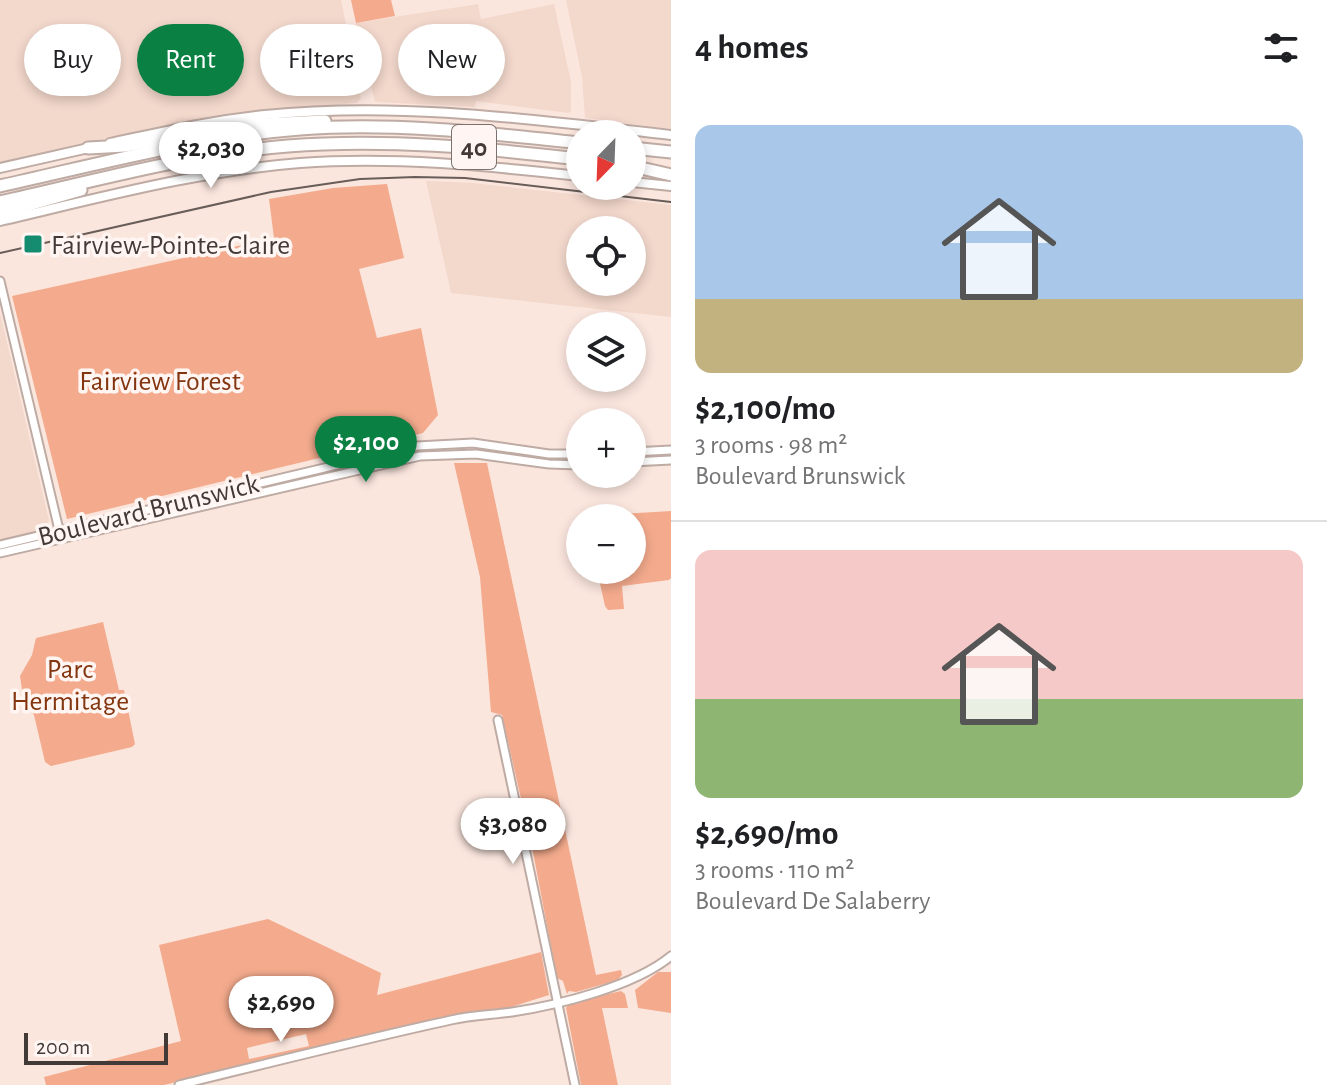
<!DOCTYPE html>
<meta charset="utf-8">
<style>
body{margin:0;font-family:"Alegreya Sans",sans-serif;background:#f2f2f2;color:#202124;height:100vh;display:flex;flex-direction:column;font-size:30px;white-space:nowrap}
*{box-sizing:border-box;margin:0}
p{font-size:26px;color:#757577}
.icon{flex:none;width:44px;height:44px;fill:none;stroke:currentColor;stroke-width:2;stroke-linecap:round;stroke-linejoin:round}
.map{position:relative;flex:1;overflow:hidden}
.side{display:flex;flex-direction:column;background:#fff;width:656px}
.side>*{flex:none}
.guide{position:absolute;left:24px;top:24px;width:526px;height:72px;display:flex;gap:16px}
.needle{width:52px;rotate:203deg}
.tools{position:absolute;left:566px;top:120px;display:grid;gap:16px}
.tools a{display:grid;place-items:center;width:80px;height:80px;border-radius:50%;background:#fff;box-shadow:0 4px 12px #0003;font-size:40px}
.scale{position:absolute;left:24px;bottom:20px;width:144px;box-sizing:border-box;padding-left:8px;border:4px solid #423a37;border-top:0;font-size:22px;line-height:28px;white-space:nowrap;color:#423a37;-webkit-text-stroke:6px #fff6f3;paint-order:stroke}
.price{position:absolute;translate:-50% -68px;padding:0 18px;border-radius:28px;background:#fff;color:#222;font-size:26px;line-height:52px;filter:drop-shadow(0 2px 4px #0008)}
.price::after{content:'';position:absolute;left:50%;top:48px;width:24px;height:18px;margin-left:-12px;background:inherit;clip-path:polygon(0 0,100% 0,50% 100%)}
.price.current{background:#0b8043;color:#fff}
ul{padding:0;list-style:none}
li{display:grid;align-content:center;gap:16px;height:424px;padding:0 24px}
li+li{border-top:2px solid #e0e0e0}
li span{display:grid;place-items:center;height:248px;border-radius:16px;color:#555}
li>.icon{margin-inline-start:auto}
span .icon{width:144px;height:144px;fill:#fffc;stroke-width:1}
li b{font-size:34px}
h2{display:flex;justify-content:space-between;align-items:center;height:96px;padding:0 24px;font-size:34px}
.chip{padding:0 28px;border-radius:36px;background:#fff;box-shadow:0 4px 12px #0003;font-size:28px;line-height:72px}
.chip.current{background:#0b8043;color:#fff}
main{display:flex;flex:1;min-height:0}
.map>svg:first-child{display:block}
.built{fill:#f3d8cc;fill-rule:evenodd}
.green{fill:#f4ab8d;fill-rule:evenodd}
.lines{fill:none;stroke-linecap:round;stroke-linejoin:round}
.tertiary-casing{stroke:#beaba3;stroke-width:11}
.secondary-casing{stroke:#beaba3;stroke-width:12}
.motorway-casing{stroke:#beaba3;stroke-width:15}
.tertiary{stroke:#fff;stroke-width:7}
.secondary{stroke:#fff;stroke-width:8}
.motorway{stroke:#fff;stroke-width:11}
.tram{stroke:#685d59;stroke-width:2}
.poi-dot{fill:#158c6f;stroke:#fff6f3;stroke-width:3}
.labels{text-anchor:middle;stroke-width:7;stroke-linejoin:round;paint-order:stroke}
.shield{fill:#fff6f3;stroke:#7b726f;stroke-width:2}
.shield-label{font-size:26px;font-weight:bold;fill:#423a37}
.poi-label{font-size:28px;fill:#423a37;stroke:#fff6f3;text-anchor:start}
.park-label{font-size:28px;fill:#83350f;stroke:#fff6f3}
.street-label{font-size:28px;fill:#423a37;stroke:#fff6f3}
</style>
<main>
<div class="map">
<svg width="671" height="1085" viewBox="0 0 671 1085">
<rect width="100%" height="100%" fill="#fbe6de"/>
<g class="built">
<path d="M0 0H341L361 99 356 103 212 116 0 162Z"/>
<path d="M566 0H671V129L585 118 582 77Z"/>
<path d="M478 4 481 19 554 4 571 82V111L568 113 476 101 475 107 375 102 356 23Z"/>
<path d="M426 181 473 183 671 205V317L451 293ZM632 230V282H580V230Z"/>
<path d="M0 313 49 520 46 526 36 532 0 541Z"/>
</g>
<g class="green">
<path d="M351 0H391L395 16 356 23Z"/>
<path d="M387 184 404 258 359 269 377 338 421 328 438 415 423 433 67 519 12 296 274 238 269 199 333 188Z"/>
<path d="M454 463H487L596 975 621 970 622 975 618 980 576 992 569 991 567 994 563 981 557 978 532 847 502 715 491 712 480 577Z"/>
<path d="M671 511V578L669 580 622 586 624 609 608 610 605 606 597 570H632V518L586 516Z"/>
<path d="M103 622 119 690H124L135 744 132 747 51 766 45 762 34 715 23 697 20 676 32 655 36 638Z"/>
<path d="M268 919 381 973 377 995 541 952 549 995 505 1009 470 1012 164 1085H46L44 1077 181 1041 159 945ZM306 1034 309 1046 249 1059 247 1048Z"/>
<path d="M658 972H671V1013L638 1008 635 990Z"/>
<path d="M621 991 625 994 628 1008H602L618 1085H581L566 1008 569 1003Z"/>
</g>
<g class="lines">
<defs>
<g id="tertiary">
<path d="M0 281 60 534"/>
<path d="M632 452 671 450"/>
<path d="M632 462 671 460"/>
<path d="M0 545 417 446 473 443 549 454H580"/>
<path d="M0 553 420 456 476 454 549 464 580 465"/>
<path d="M498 720 575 1085"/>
<path d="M179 1085C269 1063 360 1040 451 1020 472 1015 491 1015 512 1012 559 1005 635 986 671 956"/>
</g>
<g id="secondary">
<path d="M110 143C162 132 213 120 265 115 401 101 536 120 671 135"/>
<path d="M0 168 93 147"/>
<path d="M632 182 671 186"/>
<path d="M0 221C99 198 198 171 300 163 394 156 487 166 580 176"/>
</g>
<g id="motorway">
<path d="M88 148 125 146 244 125 325 121"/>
<path d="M632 148 671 152"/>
<path d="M632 166 671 175"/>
<path d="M0 186C99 164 198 137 300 129 394 122 486 133 580 143"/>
<path d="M0 202C95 181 190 154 288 146 386 138 482 148 580 159"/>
<path d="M0 213 81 190"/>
</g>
</defs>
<use href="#tertiary" class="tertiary-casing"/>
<use href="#secondary" class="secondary-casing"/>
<use href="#motorway" class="motorway-casing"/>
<use href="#tertiary" class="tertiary"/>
<use href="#secondary" class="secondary"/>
<use href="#motorway" class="motorway"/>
<path class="tram" d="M0 253 271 192 360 179 415 177 465 178 671 202"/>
</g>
<rect class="poi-dot" x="23" y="234" width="20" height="20" rx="4"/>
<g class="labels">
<rect class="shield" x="452" y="125" width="44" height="44" rx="6"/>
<g class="shield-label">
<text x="474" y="156">40</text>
</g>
<g class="poi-label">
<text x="51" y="254">Fairview-Pointe-Claire</text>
</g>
<g class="park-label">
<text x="160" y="390">Fairview Forest</text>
<text x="70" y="678">Parc<tspan x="70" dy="32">Hermitage</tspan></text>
</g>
<g class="street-label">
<text transform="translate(148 509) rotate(-14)" y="10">Boulevard Brunswick</text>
</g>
</g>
</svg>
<div class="tools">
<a><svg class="needle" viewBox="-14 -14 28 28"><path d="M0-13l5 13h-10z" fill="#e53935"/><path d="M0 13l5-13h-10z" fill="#757577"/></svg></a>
<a><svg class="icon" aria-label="locate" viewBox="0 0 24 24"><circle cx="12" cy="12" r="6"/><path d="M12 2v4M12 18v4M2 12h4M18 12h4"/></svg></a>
<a><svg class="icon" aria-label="layers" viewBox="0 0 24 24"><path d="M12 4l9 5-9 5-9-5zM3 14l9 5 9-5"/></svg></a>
<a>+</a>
<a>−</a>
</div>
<div class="scale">200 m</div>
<b class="price" style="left:211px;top:190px">$2,030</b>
<b class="price current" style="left:366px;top:484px">$2,100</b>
<b class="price" style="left:513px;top:866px">$3,080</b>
<b class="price" style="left:281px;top:1044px">$2,690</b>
<div class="guide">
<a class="chip">Buy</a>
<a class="chip current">Rent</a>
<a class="chip">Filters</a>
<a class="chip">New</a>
</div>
</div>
<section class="side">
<h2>4 homes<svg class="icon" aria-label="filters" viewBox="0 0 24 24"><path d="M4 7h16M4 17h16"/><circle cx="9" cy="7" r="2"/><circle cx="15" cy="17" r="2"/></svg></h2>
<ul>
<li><span style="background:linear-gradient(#a9c7e8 70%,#c2b280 0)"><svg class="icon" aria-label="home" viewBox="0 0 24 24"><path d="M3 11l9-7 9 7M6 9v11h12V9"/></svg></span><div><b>$2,100/mo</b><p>3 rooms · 98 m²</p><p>Boulevard Brunswick</p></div></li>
<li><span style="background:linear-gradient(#f6c9c9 60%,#8fb573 0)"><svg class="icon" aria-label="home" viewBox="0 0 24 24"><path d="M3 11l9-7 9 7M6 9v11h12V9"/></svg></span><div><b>$2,690/mo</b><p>3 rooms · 110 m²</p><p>Boulevard De Salaberry</p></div></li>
</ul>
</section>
</main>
